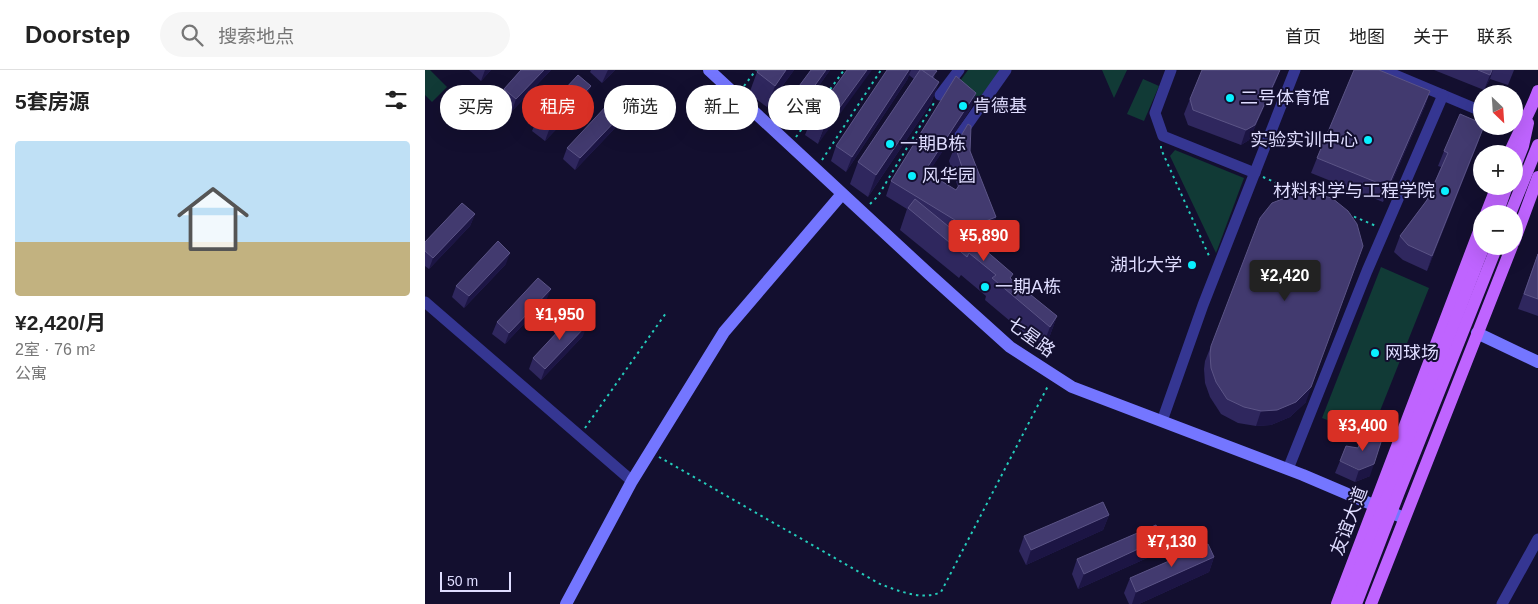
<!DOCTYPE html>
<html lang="zh">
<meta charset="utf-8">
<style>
body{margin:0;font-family:Helvetica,"Noto Sans SC",sans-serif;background:#f6f6f6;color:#222;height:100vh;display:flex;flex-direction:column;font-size:19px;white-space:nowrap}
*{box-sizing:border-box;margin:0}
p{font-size:16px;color:#767676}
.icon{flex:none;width:28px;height:28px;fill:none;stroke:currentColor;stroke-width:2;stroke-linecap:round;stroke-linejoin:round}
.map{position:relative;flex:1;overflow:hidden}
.panel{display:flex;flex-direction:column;background:#fff;width:425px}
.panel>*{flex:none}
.top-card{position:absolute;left:15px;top:15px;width:475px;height:45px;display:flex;gap:10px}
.needle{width:32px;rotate:155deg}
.tools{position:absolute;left:1048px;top:15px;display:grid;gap:10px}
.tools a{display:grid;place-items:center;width:50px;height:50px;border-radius:50%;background:#fff;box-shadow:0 5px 20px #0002;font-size:25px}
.scale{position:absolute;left:15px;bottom:12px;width:71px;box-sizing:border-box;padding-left:5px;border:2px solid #dfddff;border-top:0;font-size:14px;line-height:18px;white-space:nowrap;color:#dfddff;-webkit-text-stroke:4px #130f2f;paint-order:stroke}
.price{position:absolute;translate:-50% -42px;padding:0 11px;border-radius:5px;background:#d93025;color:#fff;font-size:16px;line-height:32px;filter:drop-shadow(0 1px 2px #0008)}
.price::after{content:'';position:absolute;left:50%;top:30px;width:15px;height:11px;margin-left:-8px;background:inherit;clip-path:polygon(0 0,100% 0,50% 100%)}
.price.current{background:#222;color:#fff}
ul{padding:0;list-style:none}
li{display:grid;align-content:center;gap:10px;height:265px;padding:0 15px}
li+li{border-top:1px solid #e0e0e0}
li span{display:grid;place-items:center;height:155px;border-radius:5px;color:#555}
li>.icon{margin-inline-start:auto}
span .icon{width:90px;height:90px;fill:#fffc;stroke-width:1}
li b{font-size:21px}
h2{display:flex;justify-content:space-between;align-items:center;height:60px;padding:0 15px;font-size:21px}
.chip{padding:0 18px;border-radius:22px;background:#fff;box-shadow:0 5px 20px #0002;font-size:18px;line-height:45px}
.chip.current{background:#d93025;color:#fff}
header{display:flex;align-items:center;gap:30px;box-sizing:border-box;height:70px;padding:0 25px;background:#fff;border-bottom:1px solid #e0e0e0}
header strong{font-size:24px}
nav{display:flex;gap:28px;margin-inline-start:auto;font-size:18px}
.search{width:350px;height:45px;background:#f6f6f6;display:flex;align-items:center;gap:12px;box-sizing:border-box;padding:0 18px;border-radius:28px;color:#767676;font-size:19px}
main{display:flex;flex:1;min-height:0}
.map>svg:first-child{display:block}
.green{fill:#113a36}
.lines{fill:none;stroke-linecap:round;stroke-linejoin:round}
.path{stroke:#24ccbb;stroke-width:2;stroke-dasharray:2.5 4;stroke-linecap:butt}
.street{stroke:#353692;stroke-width:11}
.secondary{stroke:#7476ff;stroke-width:12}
.primary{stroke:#bf64ff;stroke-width:12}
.primary-bridge{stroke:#bf64ff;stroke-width:12}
.wall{fill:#2f275e}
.shaded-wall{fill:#1c1544}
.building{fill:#423a6f;stroke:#5b5486}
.poi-dot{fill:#09f0ff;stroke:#130f2f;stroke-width:2}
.labels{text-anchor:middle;stroke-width:4;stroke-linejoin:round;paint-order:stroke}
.poi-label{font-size:18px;fill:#dfddff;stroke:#130f2f;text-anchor:start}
.street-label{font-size:18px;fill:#dfddff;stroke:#130f2f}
</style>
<header>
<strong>Doorstep</strong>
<div class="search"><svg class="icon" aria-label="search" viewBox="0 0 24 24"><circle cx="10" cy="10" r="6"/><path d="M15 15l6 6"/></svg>搜索地点</div>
<nav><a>首页</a><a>地图</a><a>关于</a><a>联系</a></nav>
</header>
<main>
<section class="panel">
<h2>5套房源<svg class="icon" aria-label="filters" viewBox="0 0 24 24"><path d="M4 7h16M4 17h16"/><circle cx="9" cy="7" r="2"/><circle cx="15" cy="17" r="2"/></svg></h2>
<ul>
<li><span style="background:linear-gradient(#bfe0f5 65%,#c2b280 0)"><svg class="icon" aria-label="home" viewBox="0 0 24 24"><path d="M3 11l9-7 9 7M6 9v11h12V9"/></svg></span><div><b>¥2,420/月</b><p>2室 · 76 m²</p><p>公寓</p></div></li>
</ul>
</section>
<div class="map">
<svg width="1113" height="534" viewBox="0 0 1113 534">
<rect width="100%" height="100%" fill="#130f2f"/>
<g class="green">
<path d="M0 0H5L22 17 7 32 0 25Z"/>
<path d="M543 0H576L552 31 532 15Z"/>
<path d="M677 0H702L689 28Z"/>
<path d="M718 9 734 16 719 51 702 44Z"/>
<path d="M750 80 819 108 791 183 745 86Z"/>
<path d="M956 197 1004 218 945 366 897 348Z"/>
</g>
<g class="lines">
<g class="path">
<path d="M319 16 331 0"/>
<path d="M371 67 419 0"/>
<path d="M736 76V79L785 188"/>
<path d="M397 90 456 0"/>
<path d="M838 107 877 124"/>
<path d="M445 134 453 126 509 33"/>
<path d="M923 144 951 156"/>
<path d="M160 358 241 243"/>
<path d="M234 387 455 514C474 521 497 531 516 522L624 314"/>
</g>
<g class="street">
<path d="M746 0 730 43 738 66 830 103"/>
<path d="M958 0 1056 41"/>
<path d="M515 25 534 0"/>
<path d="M533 68 581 0"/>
<path d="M0 232 207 411"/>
<path d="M737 351 778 235 870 0"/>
<path d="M863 399 942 201 1018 25"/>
<path d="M1077 534 1113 469"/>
</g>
<g class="secondary">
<path d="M284 0 504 204 585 277 647 317 878 405 979 448"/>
<path d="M1052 263 1113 292"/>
<path d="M141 534 207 411 299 262 417 124"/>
</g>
<g class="primary">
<path d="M1084 84C1093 62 1105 43 1113 21"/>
<path d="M1089 99 1098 76 1103 53"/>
<path d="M1061 144 1072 116"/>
<path d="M1072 144 1082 116"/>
<path d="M1085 144 1113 75"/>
<path d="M1089 172 1113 107"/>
<path d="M912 534 1056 156"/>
<path d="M946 534 1087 176"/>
</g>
<g class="primary-bridge">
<path d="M921 534 1059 176"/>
<path d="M931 534 974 422 1072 176"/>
</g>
</g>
<g class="wall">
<path d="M44 0H66L56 11Z"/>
<path d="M96 0H126L87 41 74 30 79 19Z"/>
<path d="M166 0H190L177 13 165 2Z"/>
<path d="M333 0H369L342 37 324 24 332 2Z"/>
<path d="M386 0H405L366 55 356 47 360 35Z"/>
<path d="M422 0 393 74 380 65 386 50Z"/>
<path d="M462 0H510L509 9 514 12 506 33 443 127 425 114 433 92 489 9 484 5 482 10 421 102 406 91 411 76Z"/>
<path d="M855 0 850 13 824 70 816 75 763 55 759 44 765 29Z"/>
<path d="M1009 0H1089L1083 15 1065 9 1059 20Z"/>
<path d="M166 16 161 28 120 71 107 61 112 49Z"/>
<path d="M1005 21 1000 36 958 132 886 103 892 88Z"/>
<path d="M551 23 546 38 503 103 531 120 533 117 524 91 530 76 545 81 571 147 565 162 548 169 586 209 632 246 624 268 617 278 560 230 561 226 536 205 534 208 475 160 482 139 461 126 466 111Z"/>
<path d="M192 56 150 100 138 89 142 78Z"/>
<path d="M1054 70 1002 201 978 190 969 182 975 166 1002 130 1016 97 1013 96 1019 81Z"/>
<path d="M50 144 45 156 4 199 0 196V172Z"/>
<path d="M1113 183V246L1093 239Z"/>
<path d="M81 194 39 238 27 227 31 216Z"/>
<path d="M121 231 80 274 67 264 72 252Z"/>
<path d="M158 266 116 310 104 299 108 288Z"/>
<path d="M786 276 881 332 865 347 846 355 831 356 813 353 796 344 785 327 780 313 779 299 780 291Z"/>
<path d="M915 391 945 406 930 412 910 403Z"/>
<path d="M684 445 678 460 601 495 594 481 599 466Z"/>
<path d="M731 484 653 519 647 504 652 489Z"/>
<path d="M789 487 784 502 714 534H704L699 523 705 508Z"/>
</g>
<g class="shaded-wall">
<path d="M60 0H66L56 11Z"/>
<path d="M119 0H126L87 41 91 29Z"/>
<path d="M183 0H190L177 13 182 2Z"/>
<path d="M361 0H369L342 37 350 16Z"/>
<path d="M401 0H405L366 55 370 43Z"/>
<path d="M442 0H447L393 74 399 59Z"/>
<path d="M484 0H486L482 10 421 102 427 87Z"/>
<path d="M855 0 850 13 824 70 816 75 821 60Z"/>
<path d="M1067 0H1068L1065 9 1059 20Z"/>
<path d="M514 12 506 33 443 127 451 105Z"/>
<path d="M166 16 161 28 120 71 124 60Z"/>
<path d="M1005 21 1000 36 958 132 963 117Z"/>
<path d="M551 23 546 38 495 116 500 101Z"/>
<path d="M196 45 192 56 150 100 155 88Z"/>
<path d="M1059 56 1054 70 1002 201 1007 186Z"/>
<path d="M50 144 45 156 4 199 8 188Z"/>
<path d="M571 147 565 162 538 173 543 158Z"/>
<path d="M938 176 881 332 865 347 846 355 831 356 836 341Z"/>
<path d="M85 183 81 194 39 238 44 226Z"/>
<path d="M126 219 121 231 80 274 84 263Z"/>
<path d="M632 246 624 268 617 278 625 257Z"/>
<path d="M162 255 158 266 116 310 120 299Z"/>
<path d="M949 394 945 406 930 412 934 400Z"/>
<path d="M684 445 678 460 601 495 606 480Z"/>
<path d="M737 468 731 484 653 519 659 504Z"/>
<path d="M789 487 784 502 714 534H707L711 522Z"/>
</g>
<g class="building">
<path d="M96 0H119L91 29 79 19Z"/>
<path d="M333 0H361L350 16 332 2Z"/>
<path d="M386 0H401L370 43 360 35Z"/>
<path d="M422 0H442L399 59 386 50Z"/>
<path d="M462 0H484L427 87 411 76Z"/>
<path d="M495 0H497L514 12 451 105 433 92Z"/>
<path d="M497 0H510L512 1 507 7Z"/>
<path d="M777 0H855L830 55 821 60 768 40 765 29Z"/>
<path d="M929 0H954L1005 21 963 117 892 88Z"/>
<path d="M1053 0H1067L1065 5Z"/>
<path d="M153 5 166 16 124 60 112 49Z"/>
<path d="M531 6 551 23 500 101 531 120 540 106 530 76 543 54 546 56 545 81 571 147 543 158 466 111Z"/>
<path d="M184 33 196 45 155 88 142 78Z"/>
<path d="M1035 44 1056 53V56H1059L1007 186 983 175 975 166 1002 130 1023 83 1019 81Z"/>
<path d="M880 122 907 128 923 141 932 154 938 176 886 317 871 332 852 340 836 341 819 337 802 329 791 312 786 298 785 284 786 276 835 148 847 133 865 126Z"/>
<path d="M490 129 540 170 544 166 588 204 585 208 632 246 625 257 567 208 571 205 544 183 542 187 483 138Z"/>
<path d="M37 133 50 144 8 188 0 181V172Z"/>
<path d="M73 171 85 183 44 226 31 216Z"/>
<path d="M1113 184V229L1099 224Z"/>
<path d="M113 208 126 219 84 263 72 252Z"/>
<path d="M150 243 162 255 120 299 108 288Z"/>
<path d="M939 361 957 369 949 394 934 400 915 391 921 376 933 378Z"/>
<path d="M678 432 684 445 606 480 599 466Z"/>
<path d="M731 455 737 468 659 504 652 489Z"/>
<path d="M783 474 789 487 711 522 705 508Z"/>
</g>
<g class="poi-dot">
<circle cx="805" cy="28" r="5"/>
<circle cx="538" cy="36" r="5"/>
<circle cx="943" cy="70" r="5"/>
<circle cx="465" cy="74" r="5"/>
<circle cx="487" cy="106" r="5"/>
<circle cx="1020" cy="121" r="5"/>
<circle cx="767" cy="195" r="5"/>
<circle cx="560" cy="217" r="5"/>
<circle cx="950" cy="283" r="5"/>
</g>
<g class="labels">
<g class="poi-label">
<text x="815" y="34">二号体育馆</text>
<text x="548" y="42">肯德基</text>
<text x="933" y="76" text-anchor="end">实验实训中心</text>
<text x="475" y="80">一期B栋</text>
<text x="497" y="112">风华园</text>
<text x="1010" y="127" text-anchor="end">材料科学与工程学院</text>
<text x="757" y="201" text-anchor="end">湖北大学</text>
<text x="570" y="223">一期A栋</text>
<text x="960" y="289">网球场</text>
</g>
<g class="street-label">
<text transform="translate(606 267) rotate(36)" y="6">七星路</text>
<text transform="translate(924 451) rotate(-69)" y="6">友谊大道</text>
</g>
</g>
</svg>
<div class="tools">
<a><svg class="needle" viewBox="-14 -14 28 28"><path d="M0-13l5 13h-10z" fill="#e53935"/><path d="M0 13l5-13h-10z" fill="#767676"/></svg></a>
<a>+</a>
<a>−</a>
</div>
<div class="scale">50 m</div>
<b class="price" style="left:559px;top:192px">¥5,890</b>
<b class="price current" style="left:860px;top:232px">¥2,420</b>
<b class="price" style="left:135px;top:271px">¥1,950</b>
<b class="price" style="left:938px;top:382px">¥3,400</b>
<b class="price" style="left:747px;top:498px">¥7,130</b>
<div class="top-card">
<a class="chip">买房</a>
<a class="chip current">租房</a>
<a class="chip">筛选</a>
<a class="chip">新上</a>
<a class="chip">公寓</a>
</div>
</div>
</main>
